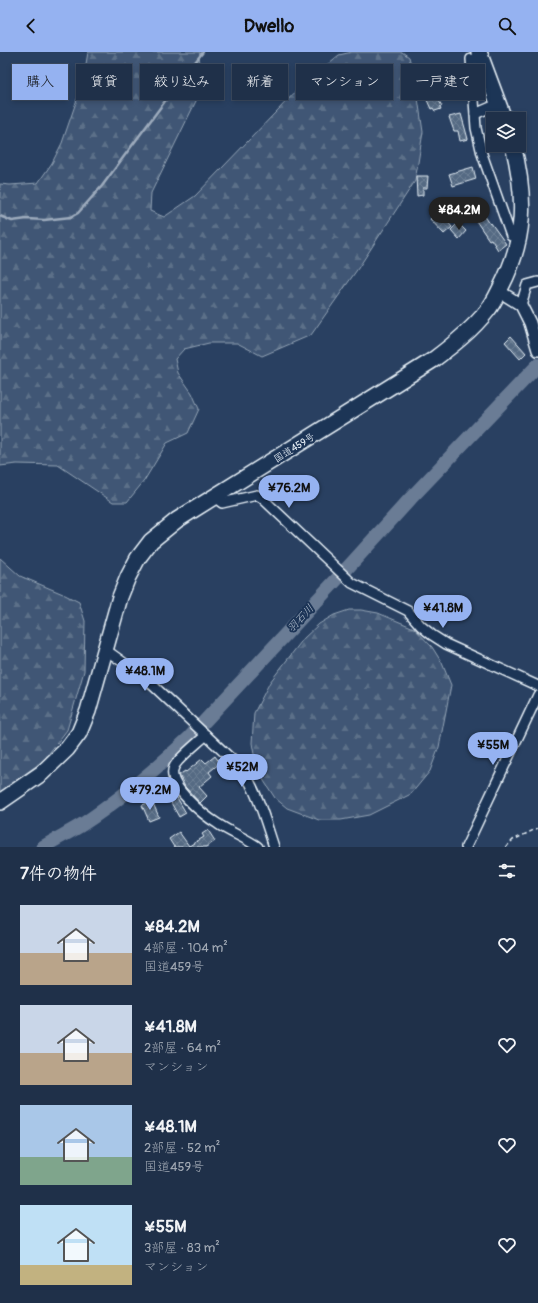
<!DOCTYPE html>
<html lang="ja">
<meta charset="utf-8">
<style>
body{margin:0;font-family:Pangolin,"Klee One",sans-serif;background:#2c3c53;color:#f1f3f6;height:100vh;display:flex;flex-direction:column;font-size:15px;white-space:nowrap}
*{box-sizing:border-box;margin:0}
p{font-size:13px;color:#a1a9b4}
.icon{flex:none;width:22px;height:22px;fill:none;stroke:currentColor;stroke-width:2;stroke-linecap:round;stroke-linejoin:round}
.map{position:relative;height:795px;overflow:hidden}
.side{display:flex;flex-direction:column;background:#1f3049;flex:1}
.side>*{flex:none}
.hud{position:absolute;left:12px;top:12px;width:514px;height:36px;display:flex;gap:8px}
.controls{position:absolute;left:486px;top:60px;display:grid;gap:8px}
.controls a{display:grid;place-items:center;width:40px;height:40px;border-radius:0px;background:#1f3049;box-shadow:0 2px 6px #0003,0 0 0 1px #3c4b61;font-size:20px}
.price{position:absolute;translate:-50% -34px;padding:0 9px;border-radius:14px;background:#95b2f1;color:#111;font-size:13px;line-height:26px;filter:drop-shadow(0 1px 2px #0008)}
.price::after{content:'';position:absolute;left:50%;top:24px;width:12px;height:9px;margin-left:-6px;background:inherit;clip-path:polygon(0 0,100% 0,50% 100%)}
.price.current{background:#222;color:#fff}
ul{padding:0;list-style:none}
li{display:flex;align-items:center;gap:12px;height:100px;padding:0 20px}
li span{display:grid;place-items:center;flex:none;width:112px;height:80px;border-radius:0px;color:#555}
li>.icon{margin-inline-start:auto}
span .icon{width:48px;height:48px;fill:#fffc;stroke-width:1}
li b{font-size:17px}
h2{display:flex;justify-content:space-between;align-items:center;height:48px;padding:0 20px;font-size:17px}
.pill{padding:0 14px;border-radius:0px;background:#1f3049;box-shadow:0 2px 6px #0003,0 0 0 1px #3c4b61;font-size:14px;line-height:36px}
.pill.current{background:#95b2f1;color:#111}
header{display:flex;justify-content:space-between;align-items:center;height:52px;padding:0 20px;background:#95b2f1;color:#111;font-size:18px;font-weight:700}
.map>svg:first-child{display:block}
.forest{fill:url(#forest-firs);stroke:#94a4b6}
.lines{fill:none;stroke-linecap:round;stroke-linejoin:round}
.stream{stroke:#9dabbd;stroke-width:2.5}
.river{stroke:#6b7c95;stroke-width:14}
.building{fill:url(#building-cross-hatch);stroke:#e8f1f8}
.minor-casing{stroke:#e8f1f8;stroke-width:12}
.tertiary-casing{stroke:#e8f1f8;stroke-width:14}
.trunk-casing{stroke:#e8f1f8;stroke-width:18}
.path{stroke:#e8f1f8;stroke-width:1.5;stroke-dasharray:4 3;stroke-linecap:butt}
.minor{stroke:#1d3557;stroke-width:9}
.tertiary{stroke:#1d3557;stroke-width:11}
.trunk{stroke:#1d3557;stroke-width:15}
.labels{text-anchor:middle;stroke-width:4;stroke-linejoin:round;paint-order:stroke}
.street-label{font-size:10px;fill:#e8f1f8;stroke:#1d3557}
.water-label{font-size:11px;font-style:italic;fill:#b6c2d0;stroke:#1d3557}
</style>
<header><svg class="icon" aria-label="back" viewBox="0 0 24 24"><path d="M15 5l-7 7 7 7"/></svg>Dwello<svg class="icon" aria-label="search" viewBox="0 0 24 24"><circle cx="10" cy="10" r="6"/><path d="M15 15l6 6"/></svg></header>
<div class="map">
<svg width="538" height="795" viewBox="0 0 538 795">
<defs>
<pattern id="forest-firs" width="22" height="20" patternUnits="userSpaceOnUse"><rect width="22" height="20" fill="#415774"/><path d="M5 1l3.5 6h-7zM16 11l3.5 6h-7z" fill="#5c7089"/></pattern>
<pattern id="building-cross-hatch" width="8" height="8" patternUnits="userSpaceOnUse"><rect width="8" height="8" fill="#556a83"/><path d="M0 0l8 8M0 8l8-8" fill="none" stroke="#6d8095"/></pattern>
</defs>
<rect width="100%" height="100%" fill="#294061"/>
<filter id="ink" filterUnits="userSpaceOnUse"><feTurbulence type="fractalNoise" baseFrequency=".025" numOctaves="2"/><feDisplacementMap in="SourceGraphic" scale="8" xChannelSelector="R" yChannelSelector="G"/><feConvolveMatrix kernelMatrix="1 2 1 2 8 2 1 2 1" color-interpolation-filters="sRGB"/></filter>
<g filter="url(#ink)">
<g class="forest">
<path d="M88 0H200L196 49 151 141 150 159 164 165 195 144 303 32 339 3 352 0H402L409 5 416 33 423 80 415 129 359 215 311 283 262 304 237 291H209L184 297 175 307 178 321 192 341 199 357 188 381 167 391 144 429 127 450H113L58 413 17 412 0 414V132L10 133 38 131 52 111 62 91 83 30Z"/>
<path d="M0 506 20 524 63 542 79 550 85 569 84 619 67 678 43 709 0 740Z"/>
<path d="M349 558H361L378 561 414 576 432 595 442 611 451 633 439 695 430 719 411 742 369 763 341 768H319L287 756 275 746 264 729 255 708 252 691 254 661 270 630 304 586 319 572 334 563Z"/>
</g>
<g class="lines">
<path class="stream" d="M0 164 12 169 27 167 44 168 71 165 78 161 102 134 174 37 203 0"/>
<path class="river" d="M43 795C56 787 70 780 83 772 121 747 157 716 190 685L352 511 411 446 538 313"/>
</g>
<g class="building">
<path d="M436 44 442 54 440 55 441 57 435 59 433 56 431 57 427 48Z"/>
<path d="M461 62 468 87 460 89 458 79H454L449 65Z"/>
<path d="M473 115 476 127 453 134 449 122Z"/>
<path d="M416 124H428L427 136H423V143L417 144Z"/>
<path d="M477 152 490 172 491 171 506 192 498 198 491 187 489 188 468 157Z"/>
<path d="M438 159 452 175 444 182 430 167Z"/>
<path d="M458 171 466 179 459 187 451 178Z"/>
<path d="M511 284 526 301 520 307 505 290Z"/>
<path d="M215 704 220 711 209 720 212 724 199 735 207 744 200 751 185 735 179 723 185 719 186 720 202 707 206 711Z"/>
<path d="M169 732 186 761 179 765 169 747 165 749 159 738Z"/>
<path d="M152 749 159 765 149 769 142 753Z"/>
<path d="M208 778 215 789 206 795H174L169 787 179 780 189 794 204 785 202 782Z"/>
</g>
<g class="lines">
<defs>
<g id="minor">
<path d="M471 7 476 76 482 102 511 184"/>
<path d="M475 62 498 52"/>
<path d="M521 253 527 233 538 230"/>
<path d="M214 445 222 451 257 443 262 446 352 531 408 559 421 574 432 583 446 592 538 634"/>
<path d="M106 598 145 626 242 717C258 741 265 768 274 795"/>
<path d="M206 683C199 690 177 707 174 715 165 733 205 764 218 772 231 781 246 786 258 795"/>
<path d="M466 795 538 643"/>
</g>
<path id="tertiary" d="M499 239 521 253 530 271 538 298"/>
<g id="trunk">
<path d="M479 0 504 67"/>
<path d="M0 750 42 721 67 697 79 681 88 659 120 545 128 525 138 506 151 489 177 468 433 308C453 293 472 278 487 259 493 252 497 243 501 235 526 187 526 145 513 93"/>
</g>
</defs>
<use href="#minor" class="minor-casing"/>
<use href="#tertiary" class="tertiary-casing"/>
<use href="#trunk" class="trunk-casing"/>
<path class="path" d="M506 795 513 788 538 776"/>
<use href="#minor" class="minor"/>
<use href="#tertiary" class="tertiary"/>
<use href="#trunk" class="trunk"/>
</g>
</g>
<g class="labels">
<g class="street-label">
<text transform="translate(294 395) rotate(-32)" y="4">国道459号</text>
</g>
<g class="water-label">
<text transform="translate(300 566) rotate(-47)" y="4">羽石川</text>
</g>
</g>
</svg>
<div class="controls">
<a><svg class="icon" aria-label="layers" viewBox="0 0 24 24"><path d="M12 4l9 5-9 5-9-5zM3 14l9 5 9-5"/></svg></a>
</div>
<b class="price current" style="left:459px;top:179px">¥84.2M</b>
<b class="price" style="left:289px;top:457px">¥76.2M</b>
<b class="price" style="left:443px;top:577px">¥41.8M</b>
<b class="price" style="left:145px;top:640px">¥48.1M</b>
<b class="price" style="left:493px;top:714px">¥55M</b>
<b class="price" style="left:242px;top:736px">¥52M</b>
<b class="price" style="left:150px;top:759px">¥79.2M</b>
<div class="hud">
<a class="pill current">購入</a>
<a class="pill">賃貸</a>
<a class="pill">絞り込み</a>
<a class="pill">新着</a>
<a class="pill">マンション</a>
<a class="pill">一戸建て</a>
</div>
</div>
<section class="side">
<h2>7件の物件<svg class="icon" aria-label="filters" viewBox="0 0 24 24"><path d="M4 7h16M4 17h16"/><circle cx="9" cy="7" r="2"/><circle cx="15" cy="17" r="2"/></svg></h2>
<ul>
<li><span style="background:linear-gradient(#c9d6e8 60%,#b9a48a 0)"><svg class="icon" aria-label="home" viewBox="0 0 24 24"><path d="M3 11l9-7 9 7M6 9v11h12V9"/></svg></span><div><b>¥84.2M</b><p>4部屋 · 104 m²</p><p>国道459号</p></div><svg class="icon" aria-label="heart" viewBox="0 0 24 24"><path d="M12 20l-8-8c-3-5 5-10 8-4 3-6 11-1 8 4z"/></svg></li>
<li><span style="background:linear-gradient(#c9d6e8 60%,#b9a48a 0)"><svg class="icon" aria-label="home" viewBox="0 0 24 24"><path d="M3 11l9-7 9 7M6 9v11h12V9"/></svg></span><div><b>¥41.8M</b><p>2部屋 · 64 m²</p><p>マンション</p></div><svg class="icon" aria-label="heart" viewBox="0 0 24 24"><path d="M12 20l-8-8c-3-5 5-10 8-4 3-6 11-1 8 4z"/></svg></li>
<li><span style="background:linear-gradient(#a9c7e8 65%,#7fa58c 0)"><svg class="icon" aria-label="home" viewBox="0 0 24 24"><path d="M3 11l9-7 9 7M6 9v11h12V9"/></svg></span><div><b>¥48.1M</b><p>2部屋 · 52 m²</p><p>国道459号</p></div><svg class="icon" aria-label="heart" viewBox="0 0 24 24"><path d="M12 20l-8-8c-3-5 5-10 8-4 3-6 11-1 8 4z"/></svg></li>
<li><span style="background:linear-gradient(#bfe0f5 75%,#c2b280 0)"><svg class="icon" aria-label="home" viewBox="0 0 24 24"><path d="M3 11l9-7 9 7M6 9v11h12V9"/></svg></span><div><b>¥55M</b><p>3部屋 · 83 m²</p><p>マンション</p></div><svg class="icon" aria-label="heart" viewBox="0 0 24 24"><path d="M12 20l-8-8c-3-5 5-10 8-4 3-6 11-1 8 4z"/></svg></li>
</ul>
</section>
